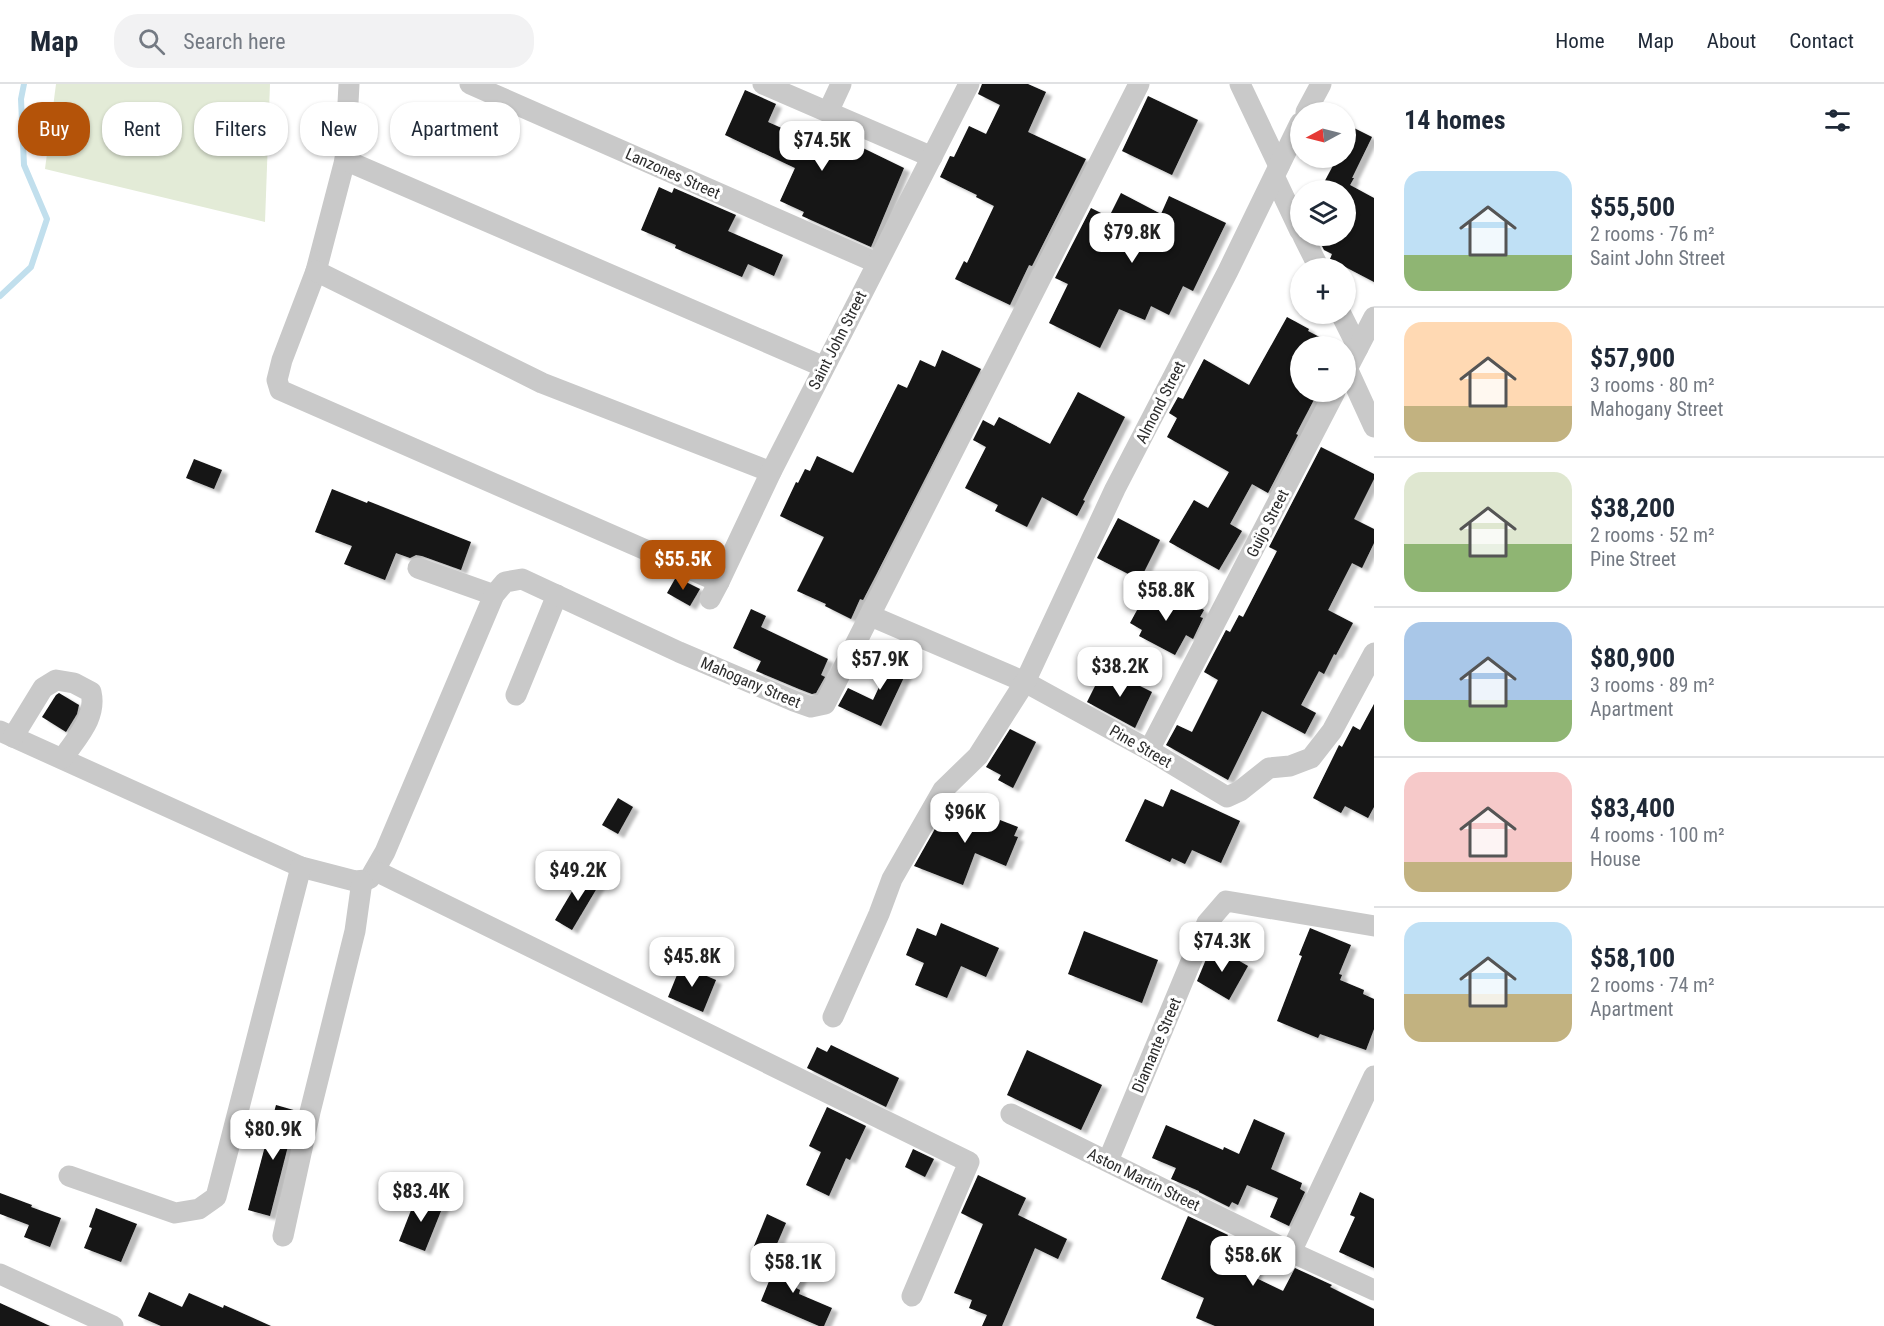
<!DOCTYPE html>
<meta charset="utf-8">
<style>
body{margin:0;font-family:"Roboto Condensed",sans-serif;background:#f2f2f3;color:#1f2937;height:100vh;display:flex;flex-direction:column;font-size:22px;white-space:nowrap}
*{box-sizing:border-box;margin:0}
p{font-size:20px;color:#747a83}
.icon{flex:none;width:33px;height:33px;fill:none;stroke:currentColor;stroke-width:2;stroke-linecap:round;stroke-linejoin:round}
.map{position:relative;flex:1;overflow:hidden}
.details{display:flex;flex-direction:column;background:#fff;width:510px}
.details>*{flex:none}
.top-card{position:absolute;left:18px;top:18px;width:570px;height:54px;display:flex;gap:12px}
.needle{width:39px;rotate:263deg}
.controls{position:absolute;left:1290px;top:18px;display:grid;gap:12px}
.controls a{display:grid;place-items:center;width:66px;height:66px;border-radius:50%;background:#fff;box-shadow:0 2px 4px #0004;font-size:30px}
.price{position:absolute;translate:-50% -51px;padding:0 14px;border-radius:12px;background:#fff;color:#222;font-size:20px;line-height:39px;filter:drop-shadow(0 2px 3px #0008)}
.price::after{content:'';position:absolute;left:50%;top:36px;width:18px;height:14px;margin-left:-9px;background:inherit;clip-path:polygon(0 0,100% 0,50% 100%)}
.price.active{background:#b45309;color:#fff}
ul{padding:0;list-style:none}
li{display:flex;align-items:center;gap:18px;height:150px;padding:0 30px}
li+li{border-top:2px solid #e0e1e3}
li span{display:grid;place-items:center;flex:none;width:168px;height:120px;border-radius:18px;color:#555}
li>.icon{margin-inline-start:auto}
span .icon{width:72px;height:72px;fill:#fffc;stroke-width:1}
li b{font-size:26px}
h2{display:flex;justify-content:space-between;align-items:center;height:72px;padding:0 30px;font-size:26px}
.pill{padding:0 21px;border-radius:24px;background:#fff;box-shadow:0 2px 4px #0004;font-size:21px;line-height:54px}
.pill.active{background:#b45309;color:#fff}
header{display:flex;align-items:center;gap:36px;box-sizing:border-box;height:84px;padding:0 30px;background:#fff;border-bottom:2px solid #e0e1e3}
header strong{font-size:28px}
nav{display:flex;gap:33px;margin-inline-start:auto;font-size:21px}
.search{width:420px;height:54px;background:#f2f2f3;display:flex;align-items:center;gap:15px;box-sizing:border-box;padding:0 21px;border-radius:24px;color:#747a83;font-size:22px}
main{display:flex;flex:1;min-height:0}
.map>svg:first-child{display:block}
.green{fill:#e3ebd7}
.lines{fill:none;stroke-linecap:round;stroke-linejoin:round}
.stream{stroke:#c1dfed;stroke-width:6}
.building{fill:#131313;filter:url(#shadow)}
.minor{stroke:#c9c9c9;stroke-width:21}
.labels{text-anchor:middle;stroke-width:6;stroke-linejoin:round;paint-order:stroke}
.street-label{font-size:16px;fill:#2c2c2c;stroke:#fff}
</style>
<header>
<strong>Map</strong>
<div class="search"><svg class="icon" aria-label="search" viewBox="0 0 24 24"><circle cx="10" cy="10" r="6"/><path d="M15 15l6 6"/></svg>Search here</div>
<nav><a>Home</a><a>Map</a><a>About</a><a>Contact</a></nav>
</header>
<main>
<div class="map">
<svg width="1374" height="1242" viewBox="0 0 1374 1242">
<defs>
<filter id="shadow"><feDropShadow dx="6" dy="4" stdDeviation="1.5" flood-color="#0004"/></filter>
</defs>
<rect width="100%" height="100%" fill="#fff"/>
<path class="green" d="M56 0H270L265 138 45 85Z"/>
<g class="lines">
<path class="stream" d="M0 212 31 183 47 135 24 81 21 15 24 0"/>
</g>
<g class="building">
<path d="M982 0H1028L1046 8 1028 48 1086 75 1032 182 1029 181 1010 221 955 195 964 177 967 179 994 122 976 113 977 111 940 93 950 72 954 73 969 42 986 50 1000 21 978 10Z"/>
<path d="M745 6 776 20 768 38 804 54 810 41 831 51 832 49 904 84 871 163 802 132 804 128 780 117 795 84 725 51Z"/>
<path d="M1148 12 1198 36 1172 91 1122 67Z"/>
<path d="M1346 40 1372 53 1352 94H1354L1350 101 1374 114V198L1330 175 1332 170 1324 166 1317 152H1346V106H1320L1337 74H1346Z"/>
<path d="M659 103 672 109 674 104 736 131 728 147 783 171 774 192 748 180 742 193 675 164 676 161 641 146Z"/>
<path d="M1121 109 1161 130 1169 112 1226 139 1193 207 1183 202 1169 231 1151 222 1145 236 1119 225 1100 264 1049 239 1068 200 1055 194 1091 124 1109 133Z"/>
<path d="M1287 233 1309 245 1308 247 1337 262H1300V308H1318L1296 350 1298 351 1268 409 1252 400 1230 440 1242 447 1219 486 1169 458 1194 416 1208 424 1229 388 1167 353 1177 334 1169 329 1178 313 1183 315 1204 275 1249 301Z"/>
<path d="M942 266 981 285 874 495 863 516 860 515 851 535 825 522 826 520 797 507 824 453 780 432 796 398 798 399 805 385 810 387 817 372 853 389 898 300 907 304 920 276 935 283Z"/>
<path d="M1078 308 1125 333 1083 416 1085 417 1077 432 1042 413 1027 443 995 427 998 421 965 404 986 363 973 356 983 336 994 342 999 333 1050 360Z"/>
<path d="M1321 363 1374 390V395L1354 435 1374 445V459L1362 484 1352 479 1328 526 1353 539 1336 571 1334 570 1324 590 1319 587 1301 621 1316 629 1305 650 1262 627 1228 696 1166 661 1177 641 1192 648 1218 596 1204 588 1226 546 1230 548 1239 531 1243 533 1277 467 1269 463Z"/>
<path d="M194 375 222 386 214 405 186 394Z"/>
<path d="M332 405 367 419 368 417 471 458 461 486 422 472 416 471 410 474 396 469 385 496 344 480 352 462 315 448Z"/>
<path d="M1118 434 1160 456 1140 496 1097 474Z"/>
<path d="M676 493 700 505 690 522 667 509Z"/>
<path d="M1148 506 1185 526 1189 518 1204 526 1200 533 1203 534 1193 555 1186 551 1175 571 1139 552 1142 546 1130 539Z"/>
<path d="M751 525 766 532 761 543 828 575 821 591 825 593 816 609 812 610 799 605 756 587 761 577 733 564Z"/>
<path d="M898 562 915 570 881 642 838 622 848 604 873 616Z"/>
<path d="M1104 584 1152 608 1135 644 1087 618Z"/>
<path d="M59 609 79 621 77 630 66 648 42 633 56 611Z"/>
<path d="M1374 620V723L1368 734 1345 722 1341 729 1313 714 1339 661 1342 663 1353 642 1360 646Z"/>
<path d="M1010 645 1036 658 1013 704 998 696 1001 691 986 683Z"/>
<path d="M1171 705 1240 737 1221 779 1192 766 1185 780 1172 774 1170 778 1125 757 1145 715 1163 723Z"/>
<path d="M618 714 633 723 618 750 602 741Z"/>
<path d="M949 720 999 740 1000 736 1018 743 1014 752 1018 753 1006 782 975 769 963 801 914 782Z"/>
<path d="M583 789 600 799 572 846 555 836Z"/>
<path d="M941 839 999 864 986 893 961 882 947 914 915 901 924 879 906 871 917 844 936 852Z"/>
<path d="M1310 844 1351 861 1339 890 1342 891 1340 896 1364 906 1363 910 1374 915V945L1366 966 1320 950 1318 954 1277 937 1302 872 1299 871Z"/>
<path d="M1084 847 1158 876 1142 919 1068 890Z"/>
<path d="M1212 861 1248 882 1229 916 1197 897Z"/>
<path d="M681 881 716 896 703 928 668 913Z"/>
<path d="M831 961 899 994 886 1023 807 984 817 963 827 968Z"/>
<path d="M1027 966 1102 1001 1081 1046 1007 1011Z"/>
<path d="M276 1021 297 1027 270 1132 248 1126Z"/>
<path d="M827 1023 866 1042 850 1076 846 1074 829 1112 806 1101 821 1068 809 1062Z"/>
<path d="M1254 1035 1285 1049 1271 1085 1302 1099 1300 1105 1305 1108 1289 1142 1270 1133 1278 1114 1247 1101 1238 1121 1232 1118 1229 1123 1199 1108V1107L1171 1095 1176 1084 1152 1074 1166 1041 1223 1066 1224 1063 1239 1070Z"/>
<path d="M913 1065 934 1075 925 1093 905 1083Z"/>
<path d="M978 1091 1026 1114 1018 1131 1067 1155 1058 1175 1035 1164 1002 1242H982L987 1231 969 1224 972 1216 954 1209 983 1140 961 1129Z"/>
<path d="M1360 1108 1374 1115V1184L1339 1168 1355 1133 1350 1131Z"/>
<path d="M0 1109 32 1121 31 1123 61 1134 50 1163 24 1153 29 1141 0 1130Z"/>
<path d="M417 1111 443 1122 425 1167 399 1157Z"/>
<path d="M96 1124 137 1140 121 1178 84 1164 92 1144 89 1143Z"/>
<path d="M767 1130 786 1139 773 1169 754 1162Z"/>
<path d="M1188 1132 1228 1151 1225 1156 1263 1173 1254 1193 1283 1207 1295 1184 1332 1201 1330 1203 1374 1225V1242H1215L1196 1234 1204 1214 1161 1195Z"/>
<path d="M780 1170 795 1176 794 1180 805 1184 796 1204 800 1206 799 1210 832 1224 824 1242H819L761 1217Z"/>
<path d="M149 1208 182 1223 189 1209 223 1224 224 1221 271 1242H161L138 1232Z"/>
<path d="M0 1219 50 1242H0Z"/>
</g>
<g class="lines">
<g class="minor">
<path d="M349 0 345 76 316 187 282 276 277 296 280 306 719 498"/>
<path d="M470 0 877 179"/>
<path d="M763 0 932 73"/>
<path d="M1240 0 1279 82"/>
<path d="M828 28 841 0"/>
<path d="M1306 28 1321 0"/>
<path d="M345 76 824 283"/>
<path d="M1275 94 1300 147"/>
<path d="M1303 152 1319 184"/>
<path d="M316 187 542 299 771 388"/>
<path d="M1341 230 1358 264"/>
<path d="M1347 284 1374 343"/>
<path d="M1346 287 1374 233"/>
<path d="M418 484 494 511"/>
<path d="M710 515 719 498 771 388 969 0"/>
<path d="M871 532 1025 598 1149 666 1227 713 1240 707 1269 684 1290 682 1311 674 1332 647 1374 569"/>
<path d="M516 611 557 511"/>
<path d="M0 647 301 783 355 797 366 796 370 794 385 768 494 511 505 498 522 495 679 568 794 617 811 623 825 620 1139 0"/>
<path d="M13 653 43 604 56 596 74 599 91 608C97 634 77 653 63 674"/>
<path d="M1149 666 1335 308"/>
<path d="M374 788 382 790 969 1078 912 1212"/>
<path d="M833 933 879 830 892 795 943 706 978 672 1025 598 1115 405 1228 187 1300 39"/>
<path d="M1011 1030 1291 1168 1374 1206"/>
<path d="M1108 1077 1207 839 1226 817 1374 842"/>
<path d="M69 1092 175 1129 199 1125 216 1113 301 783"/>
<path d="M283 1152 310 1028 355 847 362 797"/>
<path d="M1291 1168 1374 992"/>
<path d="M0 1190 113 1242"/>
</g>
</g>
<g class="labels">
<g class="street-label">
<text transform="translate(673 89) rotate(24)" y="6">Lanzones Street</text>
<text transform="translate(837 256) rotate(-63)" y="6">Saint John Street</text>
<text transform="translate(1160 318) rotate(-63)" y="6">Almond Street</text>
<text transform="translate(1267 439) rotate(-63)" y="6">Guijo Street</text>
<text transform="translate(751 598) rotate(23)" y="6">Mahogany Street</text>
<text transform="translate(1141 662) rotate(30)" y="6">Pine Street</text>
<text transform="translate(1156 961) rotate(-67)" y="6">Diamante Street</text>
<text transform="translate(1144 1095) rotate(26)" y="6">Aston Martin Street</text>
</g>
</g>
</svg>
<div class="controls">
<a><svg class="needle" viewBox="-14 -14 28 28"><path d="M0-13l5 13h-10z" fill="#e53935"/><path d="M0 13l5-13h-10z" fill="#747a83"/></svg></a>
<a><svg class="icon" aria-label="layers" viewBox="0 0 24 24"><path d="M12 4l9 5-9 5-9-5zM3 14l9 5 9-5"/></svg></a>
<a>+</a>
<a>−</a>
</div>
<b class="price" style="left:822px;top:88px">$74.5K</b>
<b class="price" style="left:1132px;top:180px">$79.8K</b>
<b class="price active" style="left:683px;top:507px">$55.5K</b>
<b class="price" style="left:1166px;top:538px">$58.8K</b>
<b class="price" style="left:880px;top:607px">$57.9K</b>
<b class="price" style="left:1120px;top:614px">$38.2K</b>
<b class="price" style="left:965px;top:760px">$96K</b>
<b class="price" style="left:578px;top:818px">$49.2K</b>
<b class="price" style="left:1222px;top:889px">$74.3K</b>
<b class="price" style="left:692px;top:904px">$45.8K</b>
<b class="price" style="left:273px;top:1077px">$80.9K</b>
<b class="price" style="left:421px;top:1139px">$83.4K</b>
<b class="price" style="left:1253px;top:1203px">$58.6K</b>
<b class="price" style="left:793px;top:1210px">$58.1K</b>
<div class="top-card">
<a class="pill active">Buy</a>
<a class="pill">Rent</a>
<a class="pill">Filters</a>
<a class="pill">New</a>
<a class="pill">Apartment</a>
</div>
</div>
<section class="details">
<h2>14 homes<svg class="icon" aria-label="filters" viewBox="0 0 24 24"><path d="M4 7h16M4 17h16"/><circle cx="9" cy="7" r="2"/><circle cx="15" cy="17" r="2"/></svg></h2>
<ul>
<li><span style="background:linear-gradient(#bfe0f5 70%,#8fb573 0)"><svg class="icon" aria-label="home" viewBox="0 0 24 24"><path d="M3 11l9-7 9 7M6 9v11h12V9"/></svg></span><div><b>$55,500</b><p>2 rooms · 76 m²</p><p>Saint John Street</p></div></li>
<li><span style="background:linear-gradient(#ffd9b3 70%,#c2b280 0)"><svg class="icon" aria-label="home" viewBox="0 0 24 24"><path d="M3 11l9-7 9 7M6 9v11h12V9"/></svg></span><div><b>$57,900</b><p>3 rooms · 80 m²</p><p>Mahogany Street</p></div></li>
<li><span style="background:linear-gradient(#dfe7d0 60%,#8fb573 0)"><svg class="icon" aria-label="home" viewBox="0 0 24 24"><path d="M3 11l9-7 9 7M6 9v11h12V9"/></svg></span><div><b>$38,200</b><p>2 rooms · 52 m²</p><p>Pine Street</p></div></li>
<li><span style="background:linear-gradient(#a9c7e8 65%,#8fb573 0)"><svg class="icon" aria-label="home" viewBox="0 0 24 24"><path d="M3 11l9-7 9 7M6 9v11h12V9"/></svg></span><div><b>$80,900</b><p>3 rooms · 89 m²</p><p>Apartment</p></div></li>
<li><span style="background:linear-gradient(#f6c9c9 75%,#c2b280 0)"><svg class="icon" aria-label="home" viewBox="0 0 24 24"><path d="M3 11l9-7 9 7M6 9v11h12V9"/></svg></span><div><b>$83,400</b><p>4 rooms · 100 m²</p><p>House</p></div></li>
<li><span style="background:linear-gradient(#bfe0f5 60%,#c2b280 0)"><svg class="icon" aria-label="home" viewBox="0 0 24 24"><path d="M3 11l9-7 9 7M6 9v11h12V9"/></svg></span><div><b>$58,100</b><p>2 rooms · 74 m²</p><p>Apartment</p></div></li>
</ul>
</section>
</main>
